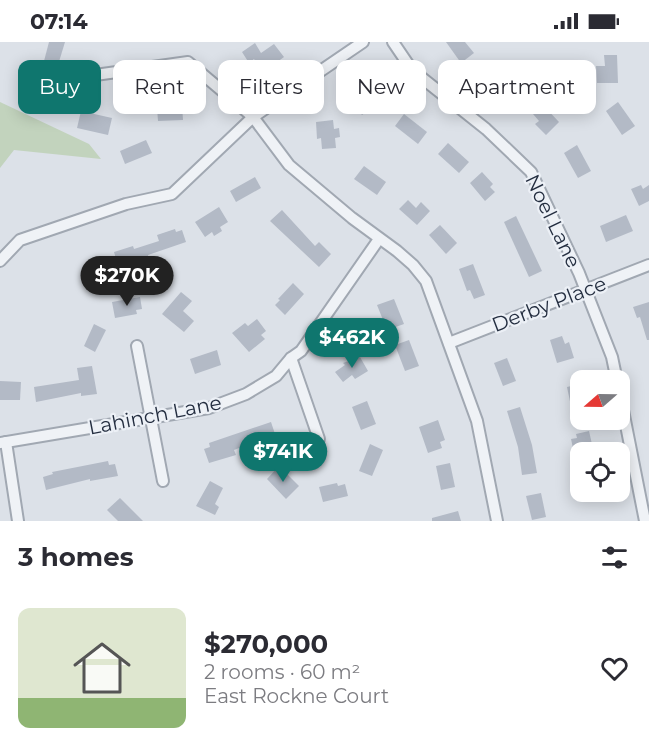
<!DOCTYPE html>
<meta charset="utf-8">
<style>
body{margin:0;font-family:Montserrat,sans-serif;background:#f7f7f7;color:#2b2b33;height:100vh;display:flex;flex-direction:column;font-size:22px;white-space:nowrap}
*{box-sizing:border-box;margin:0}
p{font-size:20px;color:#7c7c81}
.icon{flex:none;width:33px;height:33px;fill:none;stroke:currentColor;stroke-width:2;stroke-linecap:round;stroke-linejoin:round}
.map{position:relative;height:479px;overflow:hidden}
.drawer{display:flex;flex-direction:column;background:#fff;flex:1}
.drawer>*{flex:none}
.guide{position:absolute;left:18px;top:18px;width:614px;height:54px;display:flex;gap:12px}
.needle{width:39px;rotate:250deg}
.tools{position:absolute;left:570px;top:328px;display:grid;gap:12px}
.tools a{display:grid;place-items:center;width:60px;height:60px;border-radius:12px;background:#fff;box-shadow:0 3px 15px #0003;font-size:30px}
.price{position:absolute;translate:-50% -51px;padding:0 14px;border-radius:21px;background:#0f766e;color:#fff;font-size:20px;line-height:39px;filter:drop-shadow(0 2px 3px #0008)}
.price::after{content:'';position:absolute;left:50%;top:36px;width:18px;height:14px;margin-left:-9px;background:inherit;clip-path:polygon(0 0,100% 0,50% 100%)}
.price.selected{background:#222;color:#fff}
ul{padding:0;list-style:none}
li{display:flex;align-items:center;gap:18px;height:150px;padding:0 18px}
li+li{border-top:2px solid #e1e1e2}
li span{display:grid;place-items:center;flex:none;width:168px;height:120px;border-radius:12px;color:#555}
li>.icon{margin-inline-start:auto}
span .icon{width:72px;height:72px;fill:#fffc;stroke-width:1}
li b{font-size:26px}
h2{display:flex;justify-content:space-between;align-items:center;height:72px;padding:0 18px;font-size:26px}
.chip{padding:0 21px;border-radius:12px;background:#fff;box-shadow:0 3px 15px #0003;font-size:21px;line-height:54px}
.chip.selected{background:#0f766e;color:#fff}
.status{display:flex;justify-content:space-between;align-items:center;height:42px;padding:0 30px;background:#fff;direction:ltr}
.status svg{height:16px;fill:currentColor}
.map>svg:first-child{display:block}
.green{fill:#c2d3bd}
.building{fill:#b3bac6}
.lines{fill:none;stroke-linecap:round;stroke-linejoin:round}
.street-casing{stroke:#a1a8b2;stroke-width:14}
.street{stroke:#eff2f6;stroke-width:10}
.labels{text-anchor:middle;stroke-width:4.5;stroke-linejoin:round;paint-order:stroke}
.street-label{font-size:20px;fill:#242e40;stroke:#ecf0f6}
</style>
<div class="status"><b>07:14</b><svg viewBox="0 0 49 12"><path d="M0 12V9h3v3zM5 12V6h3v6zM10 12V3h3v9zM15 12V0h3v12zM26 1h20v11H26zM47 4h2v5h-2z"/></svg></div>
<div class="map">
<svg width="649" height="479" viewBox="0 0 649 479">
<rect width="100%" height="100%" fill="#dce1e8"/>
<path class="green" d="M0 60 89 102 101 117 14 108 0 126Z"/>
<g class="building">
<path d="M49 0H65L58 23 44 19Z"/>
<path d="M446 0H465L474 11 461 21Z"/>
<path d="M255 1 261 11 274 2 284 15 269 26 267 24 261 28 254 17 249 21 242 10Z"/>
<path d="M604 13H617L618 41H597L596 24H605Z"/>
<path d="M500 28 524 44 516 55 511 52 508 57 489 43Z"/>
<path d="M63 33 72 56 59 60 50 38Z"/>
<path d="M370 43 374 49 378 46 388 60 376 69 373 65 362 73 355 64 364 57 359 51Z"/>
<path d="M618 60 635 84 622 93 606 69Z"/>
<path d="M164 63H182L183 78 158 79 157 66H165Z"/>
<path d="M543 63 559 80 546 93 535 82 539 79 533 72Z"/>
<path d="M81 69 112 76 108 93 77 86Z"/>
<path d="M404 72 427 90 418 102 395 84Z"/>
<path d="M333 78 334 87 339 86 340 95 335 96 336 106 322 107 321 96 317 97 316 80Z"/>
<path d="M146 98 152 111 125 122 120 109Z"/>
<path d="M448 101 469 120 459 131 438 112Z"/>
<path d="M577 103 591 129 578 136 564 111Z"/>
<path d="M364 124 386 140 377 153 354 137Z"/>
<path d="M482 130 493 142 490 145 495 150 485 159 470 141Z"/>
<path d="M255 135 261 146 236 160 230 149Z"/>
<path d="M641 143 643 147 649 143V159L639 164 631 147Z"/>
<path d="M408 158 416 166 421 160 430 169 417 183 399 167Z"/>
<path d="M219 165 228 180 220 185 222 189 214 194 212 190 205 195 195 180Z"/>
<path d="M282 168 315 204 319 200 331 212 319 225 270 179Z"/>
<path d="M626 173 633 189 606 200 600 184Z"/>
<path d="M516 174 542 229 529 235 504 180Z"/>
<path d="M440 183 457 201 446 212 429 193Z"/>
<path d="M175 187 176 190 182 188 186 200 148 213 149 218 119 227 114 210 133 204 134 207 159 199 157 193Z"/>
<path d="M473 222 485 253 474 257 470 248 467 249 459 227Z"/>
<path d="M293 241 304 252 285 273 275 263 280 258 278 257Z"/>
<path d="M181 250 192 259 183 269 194 279 184 290 162 272Z"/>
<path d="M140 255 142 267 136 268 137 272 115 276 112 260Z"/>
<path d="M394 257 404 282 387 288 377 263Z"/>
<path d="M649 260V298H647L640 275 637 276 633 265Z"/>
<path d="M257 277 266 289 261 293 265 297 249 310 232 291 245 281 248 284Z"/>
<path d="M94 282 106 288 95 310 84 304Z"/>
<path d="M562 294 565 302 569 300 574 316 557 321 550 298Z"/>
<path d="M409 298 419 324 405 329 395 303Z"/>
<path d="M217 308 221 323 195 332 190 317Z"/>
<path d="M360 315 368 329 355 337 352 333 343 340 335 330 345 323 343 321Z"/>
<path d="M507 316 516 339 503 344 494 321Z"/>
<path d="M92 324 97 352 81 354V351L36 360 34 345 79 338 77 326Z"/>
<path d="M0 339 21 340 20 358H0Z"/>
<path d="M580 342V367L572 369 567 345Z"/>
<path d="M367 359 376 382 361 388 352 365Z"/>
<path d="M520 365 532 403 537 431 522 433 518 405 507 369Z"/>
<path d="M438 378 445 398 440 400 442 406 428 411 419 385Z"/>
<path d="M271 380 275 392 234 408 236 413 209 421 204 407 210 405 209 401Z"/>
<path d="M589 389 594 411H574L571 397 577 396 576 392Z"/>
<path d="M370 402 383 408 372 434 359 429Z"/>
<path d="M108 419 109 423 115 422 118 434 90 439V437L46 448 43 435 53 432 52 430Z"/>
<path d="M450 421 455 445 441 448 436 424Z"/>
<path d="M279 424 299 444 286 457 267 437Z"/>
<path d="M210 439 223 446 215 462 219 465 215 473 196 464Z"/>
<path d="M337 441 338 444 345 442 348 454 323 460 319 445Z"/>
<path d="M541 451 546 475 532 478 526 454Z"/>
<path d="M120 456 143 479H118L107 468Z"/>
<path d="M458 469 461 479H432V476Z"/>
</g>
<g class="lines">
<defs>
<g id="street">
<path d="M393 0 412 28 486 87 531 130 579 231 612 315 617 339"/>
<path d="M81 35 188 20 253 75 289 123 352 176 397 209 413 223 426 239 477 379 497 479"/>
<path d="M0 219 20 198 126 162 172 152 253 75 363 0"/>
<path d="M449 301 649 223"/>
<path d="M137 304 163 439"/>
<path d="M291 316 319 397"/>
<path d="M620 353 645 479"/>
<path d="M6 400 18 479"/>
<path d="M0 401 209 366 246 352 276 334 291 316 301 309 379 197"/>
</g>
</defs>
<use href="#street" class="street-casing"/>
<use href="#street" class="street"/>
</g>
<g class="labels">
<g class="street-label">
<text transform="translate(553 179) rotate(64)" y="7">Noel Lane</text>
<text transform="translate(549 262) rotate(-21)" y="7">Derby Place</text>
<text transform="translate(155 373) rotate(-11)" y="7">Lahinch Lane</text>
</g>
</g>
</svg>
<div class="tools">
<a><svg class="needle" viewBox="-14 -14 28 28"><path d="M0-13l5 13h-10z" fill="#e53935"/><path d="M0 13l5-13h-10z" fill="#7c7c81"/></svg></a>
<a><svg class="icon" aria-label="locate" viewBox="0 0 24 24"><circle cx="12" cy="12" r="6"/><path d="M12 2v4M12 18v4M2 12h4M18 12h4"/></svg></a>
</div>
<b class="price selected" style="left:127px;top:265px">$270K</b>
<b class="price" style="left:352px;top:327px">$462K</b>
<b class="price" style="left:283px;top:441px">$741K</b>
<div class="guide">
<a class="chip selected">Buy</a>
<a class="chip">Rent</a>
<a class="chip">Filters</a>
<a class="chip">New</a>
<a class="chip">Apartment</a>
</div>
</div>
<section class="drawer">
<h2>3 homes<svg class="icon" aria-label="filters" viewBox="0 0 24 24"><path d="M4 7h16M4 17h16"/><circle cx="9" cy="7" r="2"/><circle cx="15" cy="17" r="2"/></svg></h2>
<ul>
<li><span style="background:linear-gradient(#dfe7d0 75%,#8fb573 0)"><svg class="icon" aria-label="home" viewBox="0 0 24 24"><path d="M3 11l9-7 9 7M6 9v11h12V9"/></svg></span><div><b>$270,000</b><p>2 rooms · 60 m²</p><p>East Rockne Court</p></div><svg class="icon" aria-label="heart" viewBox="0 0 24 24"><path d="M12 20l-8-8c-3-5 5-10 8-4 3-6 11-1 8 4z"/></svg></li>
</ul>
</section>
